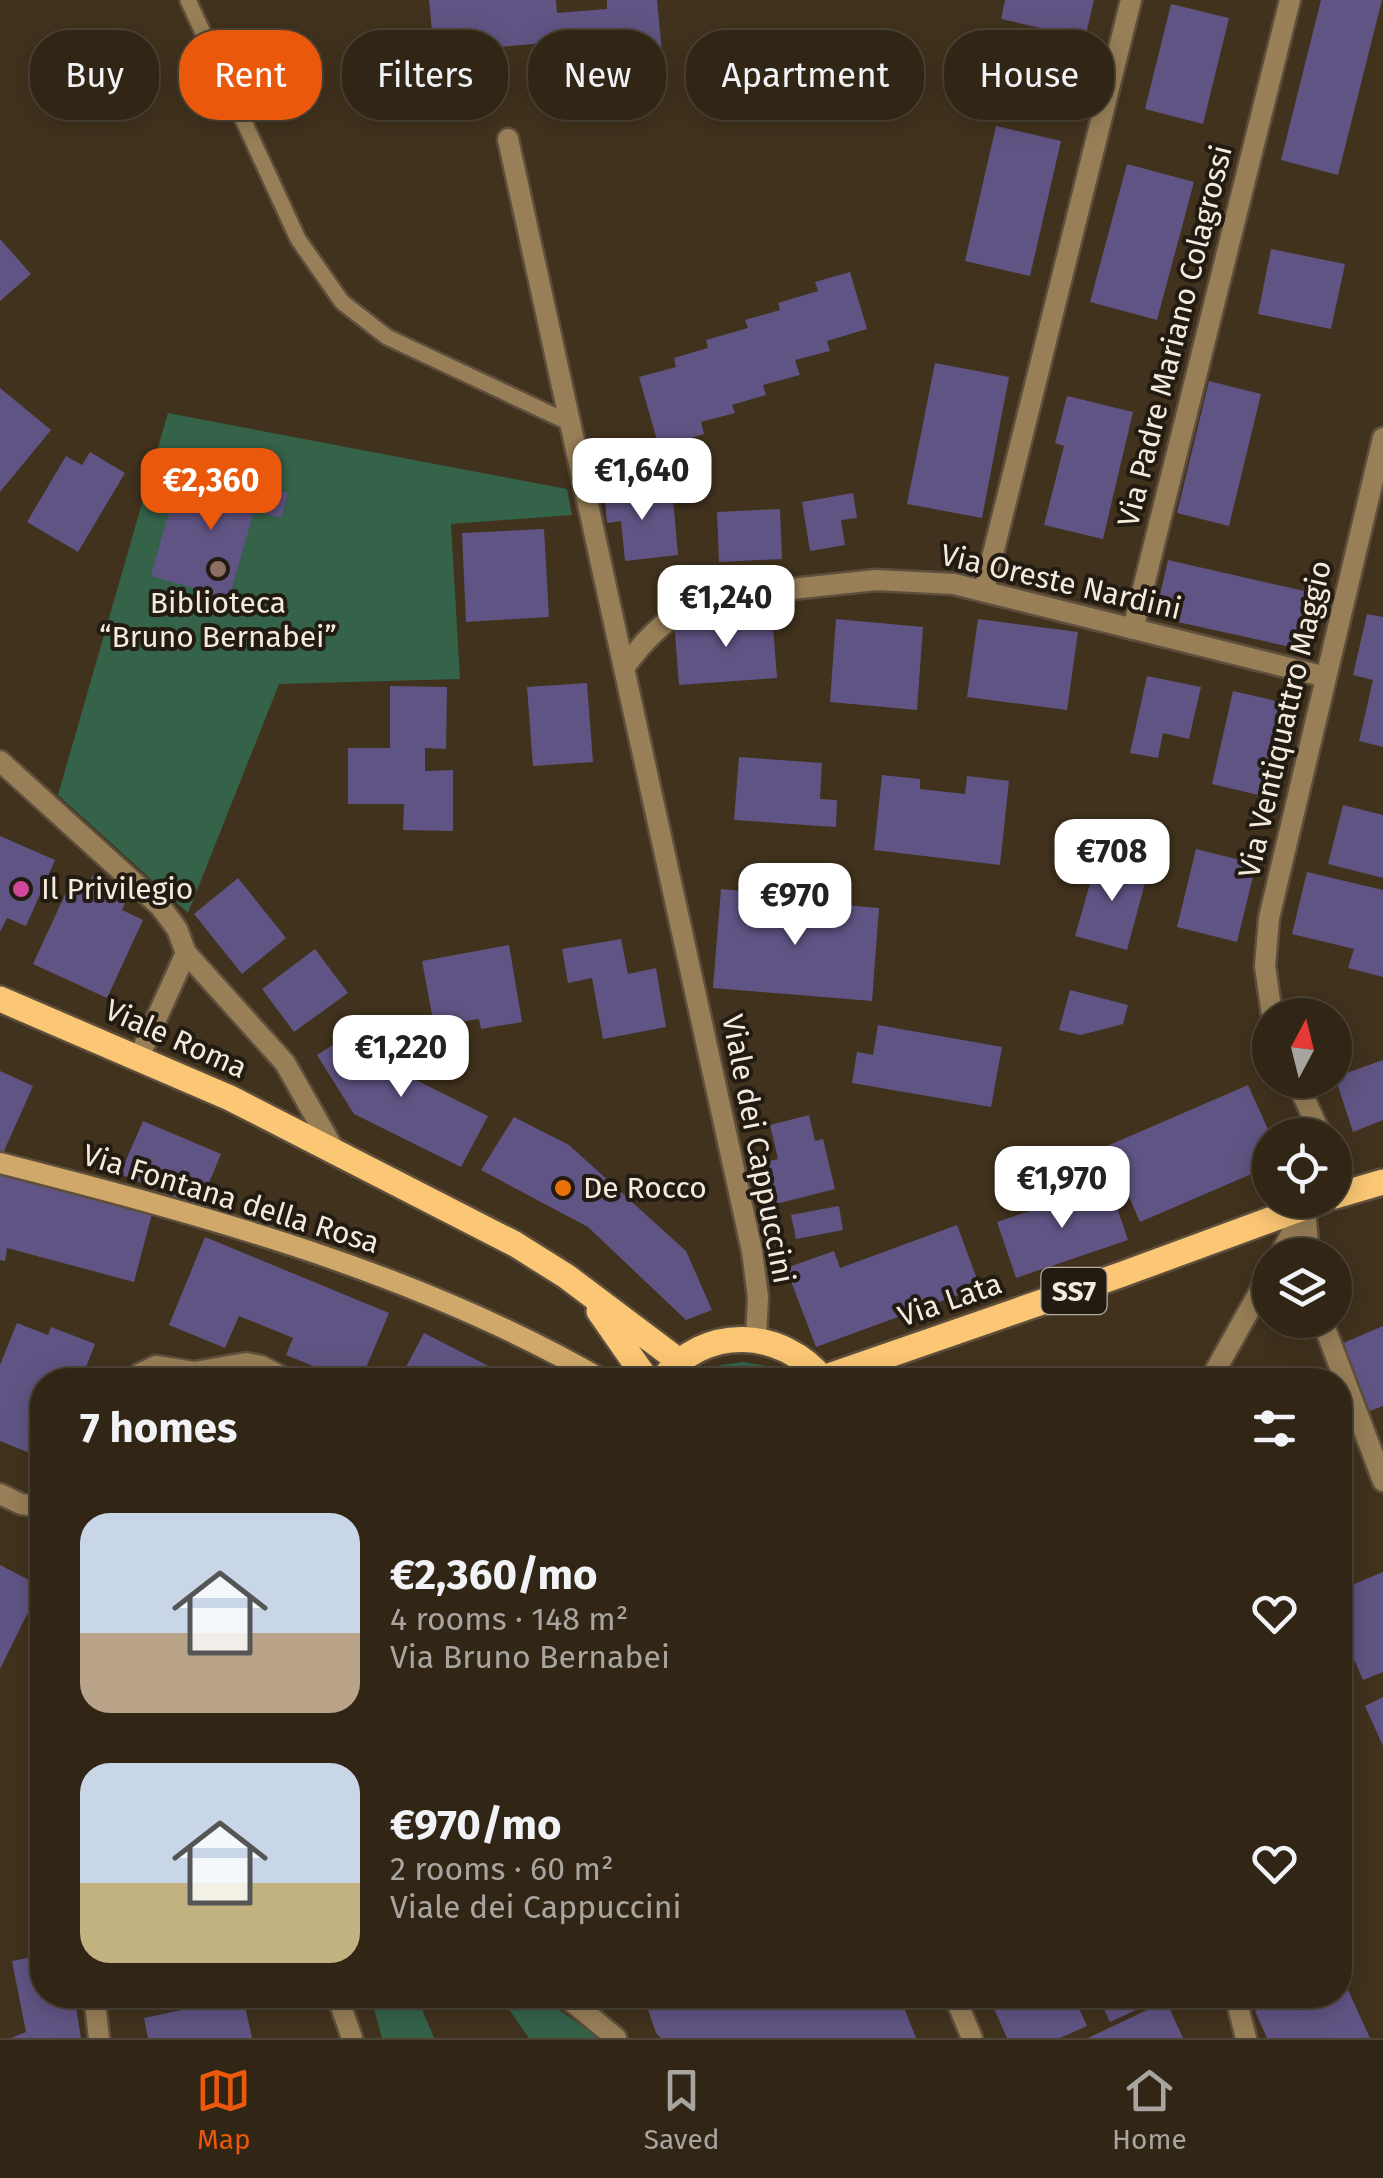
<!DOCTYPE html>
<meta charset="utf-8">
<style>
body{margin:0;font-family:"Fira Sans",sans-serif;background:#3d3223;color:#f1f3f6;height:100vh;display:flex;flex-direction:column;font-size:38px;white-space:nowrap}
*{box-sizing:border-box;margin:0}
p{font-size:32px;color:#a8a5a1}
.icon{flex:none;width:55px;height:55px;fill:none;stroke:currentColor;stroke-width:2;stroke-linecap:round;stroke-linejoin:round}
.map{position:relative;flex:1;overflow:hidden}
.side{position:absolute;left:30px;top:1368px;width:1322px;height:640px;display:flex;flex-direction:column;background:#312616;border-radius:40px;box-shadow:0 5px 25px #0003,0 0 0 2px #4c4335}
.side>*{flex:none}
.guide{position:absolute;left:30px;top:30px;width:1325px;height:90px;display:flex;gap:20px}
.needle{width:65px;rotate:7deg}
.fabs{position:absolute;left:1252px;top:998px;display:grid;gap:20px}
.fabs a{display:grid;place-items:center;width:100px;height:100px;border-radius:50%;background:#312616;box-shadow:0 5px 25px #0003,0 0 0 2px #4c4335;font-size:50px}
.price{position:absolute;translate:-50% -85px;padding:0 22px;border-radius:20px;background:#fff;color:#222;font-size:32px;line-height:65px;filter:drop-shadow(0 2px 5px #0008)}
.price::after{content:'';position:absolute;left:50%;top:60px;width:30px;height:22px;margin-left:-15px;background:inherit;clip-path:polygon(0 0,100% 0,50% 100%)}
.price.on{background:#ea580c;color:#fff}
ul{padding:0;list-style:none}
li{display:flex;align-items:center;gap:30px;height:250px;padding:0 50px}
li span{display:grid;place-items:center;flex:none;width:280px;height:200px;border-radius:30px;color:#555}
li>.icon{margin-inline-start:auto}
span .icon{width:120px;height:120px;fill:#fffc;stroke-width:1}
li b{font-size:42px}
h2{display:flex;justify-content:space-between;align-items:center;height:120px;padding:0 50px;font-size:42px}
.tag{padding:0 35px;border-radius:40px;background:#312616;box-shadow:0 5px 25px #0003,0 0 0 2px #4c4335;font-size:35px;line-height:90px}
.tag.on{background:#ea580c;color:#fff}
.dock{display:flex;justify-content:space-around;align-items:center;height:140px;border-top:2px solid #4c4335;background:#312616;font-size:28px;color:#a8a5a1}
.dock a{display:grid;justify-items:center;gap:5px}
.dock .on{color:#ea580c}
.map>svg:first-child{display:block}
.green{fill:#34634a}
.building{fill:#605484}
.lines{fill:none;stroke-linecap:round;stroke-linejoin:round}
.service-casing{stroke:#5e4f3c;stroke-width:20}
.pedestrian-casing{stroke:#5e4f3c;stroke-width:25}
.minor-casing{stroke:#5e4f3c;stroke-width:25}
.tertiary-casing{stroke:#5e4f3c;stroke-width:25}
.secondary-casing{stroke:#5e4f3c;stroke-width:25}
.primary-casing{stroke:#5e4f3c;stroke-width:30}
.service{stroke:#987f58;stroke-width:15}
.pedestrian{stroke:#987f58;stroke-width:20}
.minor{stroke:#987f58;stroke-width:20}
.tertiary{stroke:#987f58;stroke-width:20}
.secondary{stroke:#d0a869;stroke-width:20}
.primary{stroke:#fbc775;stroke-width:25}
.education-dot{fill:#8d6e63;stroke:#221b12;stroke-width:4}
.hotel-dot{fill:#d1479c;stroke:#221b12;stroke-width:4}
.food-dot{fill:#e8710a;stroke:#221b12;stroke-width:4}
.labels{text-anchor:middle;stroke-width:8;stroke-linejoin:round;paint-order:stroke}
.shield{fill:#221b12;stroke:#b5aca0;stroke-width:2.5}
.shield-label{font-size:28px;font-weight:bold;fill:#f4eadd}
.street-label{font-size:30px;fill:#f4eadd;stroke:#221b12}
.poi-label{font-size:30px;fill:#f4eadd;stroke:#221b12;text-anchor:start}
</style>
<div class="map">
<svg width="1383" height="2038" viewBox="0 0 1383 2038">
<rect width="100%" height="100%" fill="#41321d"/>
<g class="green">
<path d="M168 413 567 489 572 515 451 524 460 679 279 684 188 913 58 795Z"/>
<path d="M744 1362 767 1366 791 1380H695L720 1365Z"/>
<path d="M370 1995H416L434 2038H382Z"/>
<path d="M499 1995H538L599 2038H529Z"/>
</g>
<g class="building">
<path d="M429 0H556L557 13 607 9V0H657L662 52 587 59 585 39 434 53Z"/>
<path d="M1005 0H1094L1085 38 1001 19Z"/>
<path d="M1321 0H1382L1338 175 1281 160Z"/>
<path d="M1171 4 1229 18 1203 124 1145 109Z"/>
<path d="M996 126 1061 141 1030 276 965 261Z"/>
<path d="M1127 164 1194 182 1157 320 1090 302Z"/>
<path d="M0 239 31 274 0 301Z"/>
<path d="M1271 249 1345 264 1331 329 1258 314Z"/>
<path d="M850 272 867 329 827 341 830 351 795 360 800 375 763 385 766 395 732 405 735 413 701 422 704 434 659 447 639 377 676 367 674 358 708 348 706 340 748 328 745 320 780 310 778 303 818 291 815 282Z"/>
<path d="M935 363 1009 377 982 518 907 504Z"/>
<path d="M1209 381 1261 394 1229 526 1177 513Z"/>
<path d="M0 388 51 430 0 492Z"/>
<path d="M1067 396 1133 412 1103 539 1044 525 1064 446 1055 443Z"/>
<path d="M90 452 125 473 78 552 27 522 66 456 82 465Z"/>
<path d="M234 478 288 493 281 518 254 511 229 598 151 576 178 479 230 494Z"/>
<path d="M643 484 644 502 673 499 678 555 625 561 621 521 607 523 604 488Z"/>
<path d="M853 493 857 518 841 520 845 545 810 551 802 502Z"/>
<path d="M780 509 782 559 719 562 717 512Z"/>
<path d="M544 529 549 617 466 622 462 533Z"/>
<path d="M1168 560 1322 595 1309 651 1155 617Z"/>
<path d="M772 614 777 678 679 685 674 621Z"/>
<path d="M1367 614 1383 617V747L1359 741 1373 680 1353 675Z"/>
<path d="M836 619 923 627 917 710 830 702Z"/>
<path d="M978 619 1078 632 1067 710 967 697Z"/>
<path d="M1147 676 1201 687 1189 739 1163 733 1158 758 1130 753Z"/>
<path d="M587 683 593 762 533 766 527 687Z"/>
<path d="M390 686 447 687 446 749 425 748V771L453 770V831L403 830 404 804H348V748H390Z"/>
<path d="M1233 691 1293 705 1271 798 1212 784Z"/>
<path d="M739 757 822 763 820 799 837 800 836 827 734 820Z"/>
<path d="M882 775 920 779V789L965 794 967 776 1009 781 1000 865 874 850Z"/>
<path d="M1343 805 1383 815V878L1328 864Z"/>
<path d="M0 836 55 860 26 926 7 918 0 932Z"/>
<path d="M1196 849 1256 864 1237 942 1177 927Z"/>
<path d="M1097 859 1148 872 1127 950 1075 936Z"/>
<path d="M1307 872 1383 890V977L1348 968 1354 949 1292 934Z"/>
<path d="M93 875 130 892 122 910 143 920 107 998 33 964 69 886 84 893Z"/>
<path d="M238 878 286 938 242 974 194 914Z"/>
<path d="M721 889 788 895 786 919 808 921 810 902 879 908 872 1001 713 988Z"/>
<path d="M621 939 628 974 656 968 666 1027 603 1039 592 978 568 983 562 949Z"/>
<path d="M509 945 522 1022 481 1029 479 1019 453 1023 452 1017 433 1020 422 961Z"/>
<path d="M315 949 348 993 294 1032 262 989Z"/>
<path d="M1070 990 1128 1005 1123 1024 1081 1035 1059 1030Z"/>
<path d="M878 1025 1002 1047 991 1107 852 1083 857 1052 873 1055Z"/>
<path d="M363 1026 388 1066 488 1116 461 1167 354 1114 317 1055Z"/>
<path d="M1383 1060V1120L1353 1132 1335 1077Z"/>
<path d="M0 1071 33 1086 0 1160Z"/>
<path d="M1248 1085 1270 1134V1166L1140 1222 1107 1146Z"/>
<path d="M809 1115 815 1141 823 1139 835 1189 776 1204 766 1162 778 1159 770 1125Z"/>
<path d="M514 1117 569 1145 686 1251 712 1310 686 1320 588 1227 481 1170Z"/>
<path d="M143 1121 221 1154 199 1207 120 1174Z"/>
<path d="M0 1170 153 1210 134 1282 7 1248 5 1261 0 1260Z"/>
<path d="M1109 1184 1128 1240 1016 1278 997 1222Z"/>
<path d="M839 1206 843 1230 796 1239 791 1215Z"/>
<path d="M957 1225 980 1287 816 1347 786 1268 834 1251 840 1268Z"/>
<path d="M205 1237 389 1313 361 1380H348L286 1355 293 1338 239 1316 225 1348 169 1325Z"/>
<path d="M17 1323 48 1335 51 1327 95 1344 81 1380H42V1458L0 1441V1365Z"/>
<path d="M1383 1326V1406L1370 1411 1341 1344Z"/>
<path d="M424 1333 516 1380H399Z"/>
<path d="M1340 1462 1350 1486 1340 1490Z"/>
<path d="M0 1565 41 1586 0 1669Z"/>
<path d="M1383 1572V1672L1363 1680 1340 1627V1590Z"/>
<path d="M42 1643V1666L34 1662Z"/>
<path d="M1383 1697V1746L1365 1706Z"/>
<path d="M42 1955V1995H74L81 2038H11L26 2032 12 1961Z"/>
<path d="M1348 1990 1370 2038H1267L1255 2011 1291 1995H1300L1306 2009Z"/>
<path d="M643 1995H690L692 1999 733 1995H899L916 2038H661L656 2033Z"/>
<path d="M988 1995H1073L1087 2026 1060 2038H1007Z"/>
<path d="M1097 1995H1169L1110 2022Z"/>
<path d="M243 1997 252 2038H148L144 2018Z"/>
<path d="M1166 2001 1183 2038H1088Z"/>
</g>
<g class="lines">
<defs>
<path id="service" d="M188 0 298 239 342 302 387 337 570 423"/>
<path id="pedestrian" d="M508 139 562 386"/>
<g id="minor">
<path d="M562 386 752 1251 758 1297 756 1339"/>
<path d="M984 590 1131 0"/>
<path d="M1133 629 1290 0"/>
<path d="M626 665C649 634 671 614 707 598L876 580 954 584 1326 677"/>
<path d="M0 761 160 906 177 929 186 953 285 1063 333 1148"/>
<path d="M1272 1015 1265 966 1269 918 1383 438"/>
<path d="M139 1057 186 953"/>
<path d="M1296 1080 1321 1135"/>
<path d="M1335 1167 1346 1192"/>
<path d="M1305 1209 1309 1255"/>
<path d="M1280 1255 1305 1207"/>
<path d="M1322 1320 1383 1481"/>
<path d="M134 1380 139 1374 156 1366 194 1372 246 1363 261 1366 288 1380"/>
<path d="M1210 1380 1270 1273"/>
<path d="M0 1494 21 1504 42 1507"/>
<path d="M94 1995 99 2038"/>
<path d="M337 1995 352 2038"/>
<path d="M564 1995 616 2038"/>
</g>
<g id="tertiary">
<path d="M954 1995 972 2038"/>
<path d="M1235 1995 1246 2038"/>
</g>
<path id="secondary" d="M0 1163C207 1216 416 1272 603 1380"/>
<g id="primary">
<path d="M0 999 230 1098 515 1244 566 1276 679 1361"/>
<path d="M1335 1196 1383 1182"/>
<path d="M599 1311 647 1380"/>
<path d="M823 1378 1120 1275 1324 1200"/>
<path d="M662 1380C704 1324 782 1328 824 1380"/>
</g>
</defs>
<use href="#service" class="service-casing"/>
<use href="#pedestrian" class="pedestrian-casing"/>
<use href="#minor" class="minor-casing"/>
<use href="#tertiary" class="tertiary-casing"/>
<use href="#secondary" class="secondary-casing"/>
<use href="#primary" class="primary-casing"/>
<use href="#service" class="service"/>
<use href="#pedestrian" class="pedestrian"/>
<use href="#minor" class="minor"/>
<use href="#tertiary" class="tertiary"/>
<use href="#secondary" class="secondary"/>
<use href="#primary" class="primary"/>
</g>
<circle class="education-dot" cx="218" cy="569" r="10"/>
<circle class="hotel-dot" cx="21" cy="889" r="10"/>
<circle class="food-dot" cx="563" cy="1188" r="10"/>
<g class="labels">
<rect class="shield" x="1041.5" y="1268" width="65" height="46" rx="8"/>
<g class="shield-label">
<text x="1074" y="1301">SS7</text>
</g>
<g class="street-label">
<text transform="translate(1175 336) rotate(-76)" y="10">Via Padre Mariano Colagrossi</text>
<text transform="translate(1061 582) rotate(13)" y="10">Via Oreste Nardini</text>
<text transform="translate(1285 719) rotate(-77)" y="10">Via Ventiquattro Maggio</text>
<text transform="translate(176 1039) rotate(24)" y="10">Viale Roma</text>
<text transform="translate(758 1149) rotate(79)" y="10">Viale dei Cappuccini</text>
<text transform="translate(231 1199) rotate(17)" y="10">Via Fontana della Rosa</text>
<text transform="translate(950 1300) rotate(-19)" y="10">Via Lata</text>
</g>
<g class="poi-label">
<text x="218" y="613" text-anchor="middle">Biblioteca<tspan x="218" dy="34">“Bruno Bernabei”</tspan></text>
<text x="41" y="899">Il Privilegio</text>
<text x="583" y="1198">De Rocco</text>
</g>
</g>
</svg>
<div class="fabs">
<a><svg class="needle" viewBox="-14 -14 28 28"><path d="M0-13l5 13h-10z" fill="#e53935"/><path d="M0 13l5-13h-10z" fill="#a8a5a1"/></svg></a>
<a><svg class="icon" aria-label="locate" viewBox="0 0 24 24"><circle cx="12" cy="12" r="6"/><path d="M12 2v4M12 18v4M2 12h4M18 12h4"/></svg></a>
<a><svg class="icon" aria-label="layers" viewBox="0 0 24 24"><path d="M12 4l9 5-9 5-9-5zM3 14l9 5 9-5"/></svg></a>
</div>
<b class="price" style="left:642px;top:523px">€1,640</b>
<b class="price on" style="left:211px;top:533px">€2,360</b>
<b class="price" style="left:726px;top:650px">€1,240</b>
<b class="price" style="left:1112px;top:904px">€708</b>
<b class="price" style="left:795px;top:948px">€970</b>
<b class="price" style="left:401px;top:1100px">€1,220</b>
<b class="price" style="left:1062px;top:1231px">€1,970</b>
<div class="guide">
<a class="tag">Buy</a>
<a class="tag on">Rent</a>
<a class="tag">Filters</a>
<a class="tag">New</a>
<a class="tag">Apartment</a>
<a class="tag">House</a>
</div>
<section class="side">
<h2>7 homes<svg class="icon" aria-label="filters" viewBox="0 0 24 24"><path d="M4 7h16M4 17h16"/><circle cx="9" cy="7" r="2"/><circle cx="15" cy="17" r="2"/></svg></h2>
<ul>
<li><span style="background:linear-gradient(#c9d6e8 60%,#b9a48a 0)"><svg class="icon" aria-label="home" viewBox="0 0 24 24"><path d="M3 11l9-7 9 7M6 9v11h12V9"/></svg></span><div><b>€2,360/mo</b><p>4 rooms · 148 m²</p><p>Via Bruno Bernabei</p></div><svg class="icon" aria-label="heart" viewBox="0 0 24 24"><path d="M12 20l-8-8c-3-5 5-10 8-4 3-6 11-1 8 4z"/></svg></li>
<li><span style="background:linear-gradient(#c9d6e8 60%,#c2b280 0)"><svg class="icon" aria-label="home" viewBox="0 0 24 24"><path d="M3 11l9-7 9 7M6 9v11h12V9"/></svg></span><div><b>€970/mo</b><p>2 rooms · 60 m²</p><p>Viale dei Cappuccini</p></div><svg class="icon" aria-label="heart" viewBox="0 0 24 24"><path d="M12 20l-8-8c-3-5 5-10 8-4 3-6 11-1 8 4z"/></svg></li>
</ul>
</section>
</div>
<nav class="dock">
<a class="on"><svg class="icon" aria-label="map" viewBox="0 0 24 24"><path d="M3 6l6-2 6 2 6-2v14l-6 2-6-2-6 2zM9 4v14M15 6v14"/></svg>Map</a>
<a><svg class="icon" aria-label="saved" viewBox="0 0 24 24"><path d="M7 4h10v16l-5-4-5 4z"/></svg>Saved</a>
<a><svg class="icon" aria-label="home" viewBox="0 0 24 24"><path d="M3 11l9-7 9 7M6 9v11h12V9"/></svg>Home</a>
</nav>
